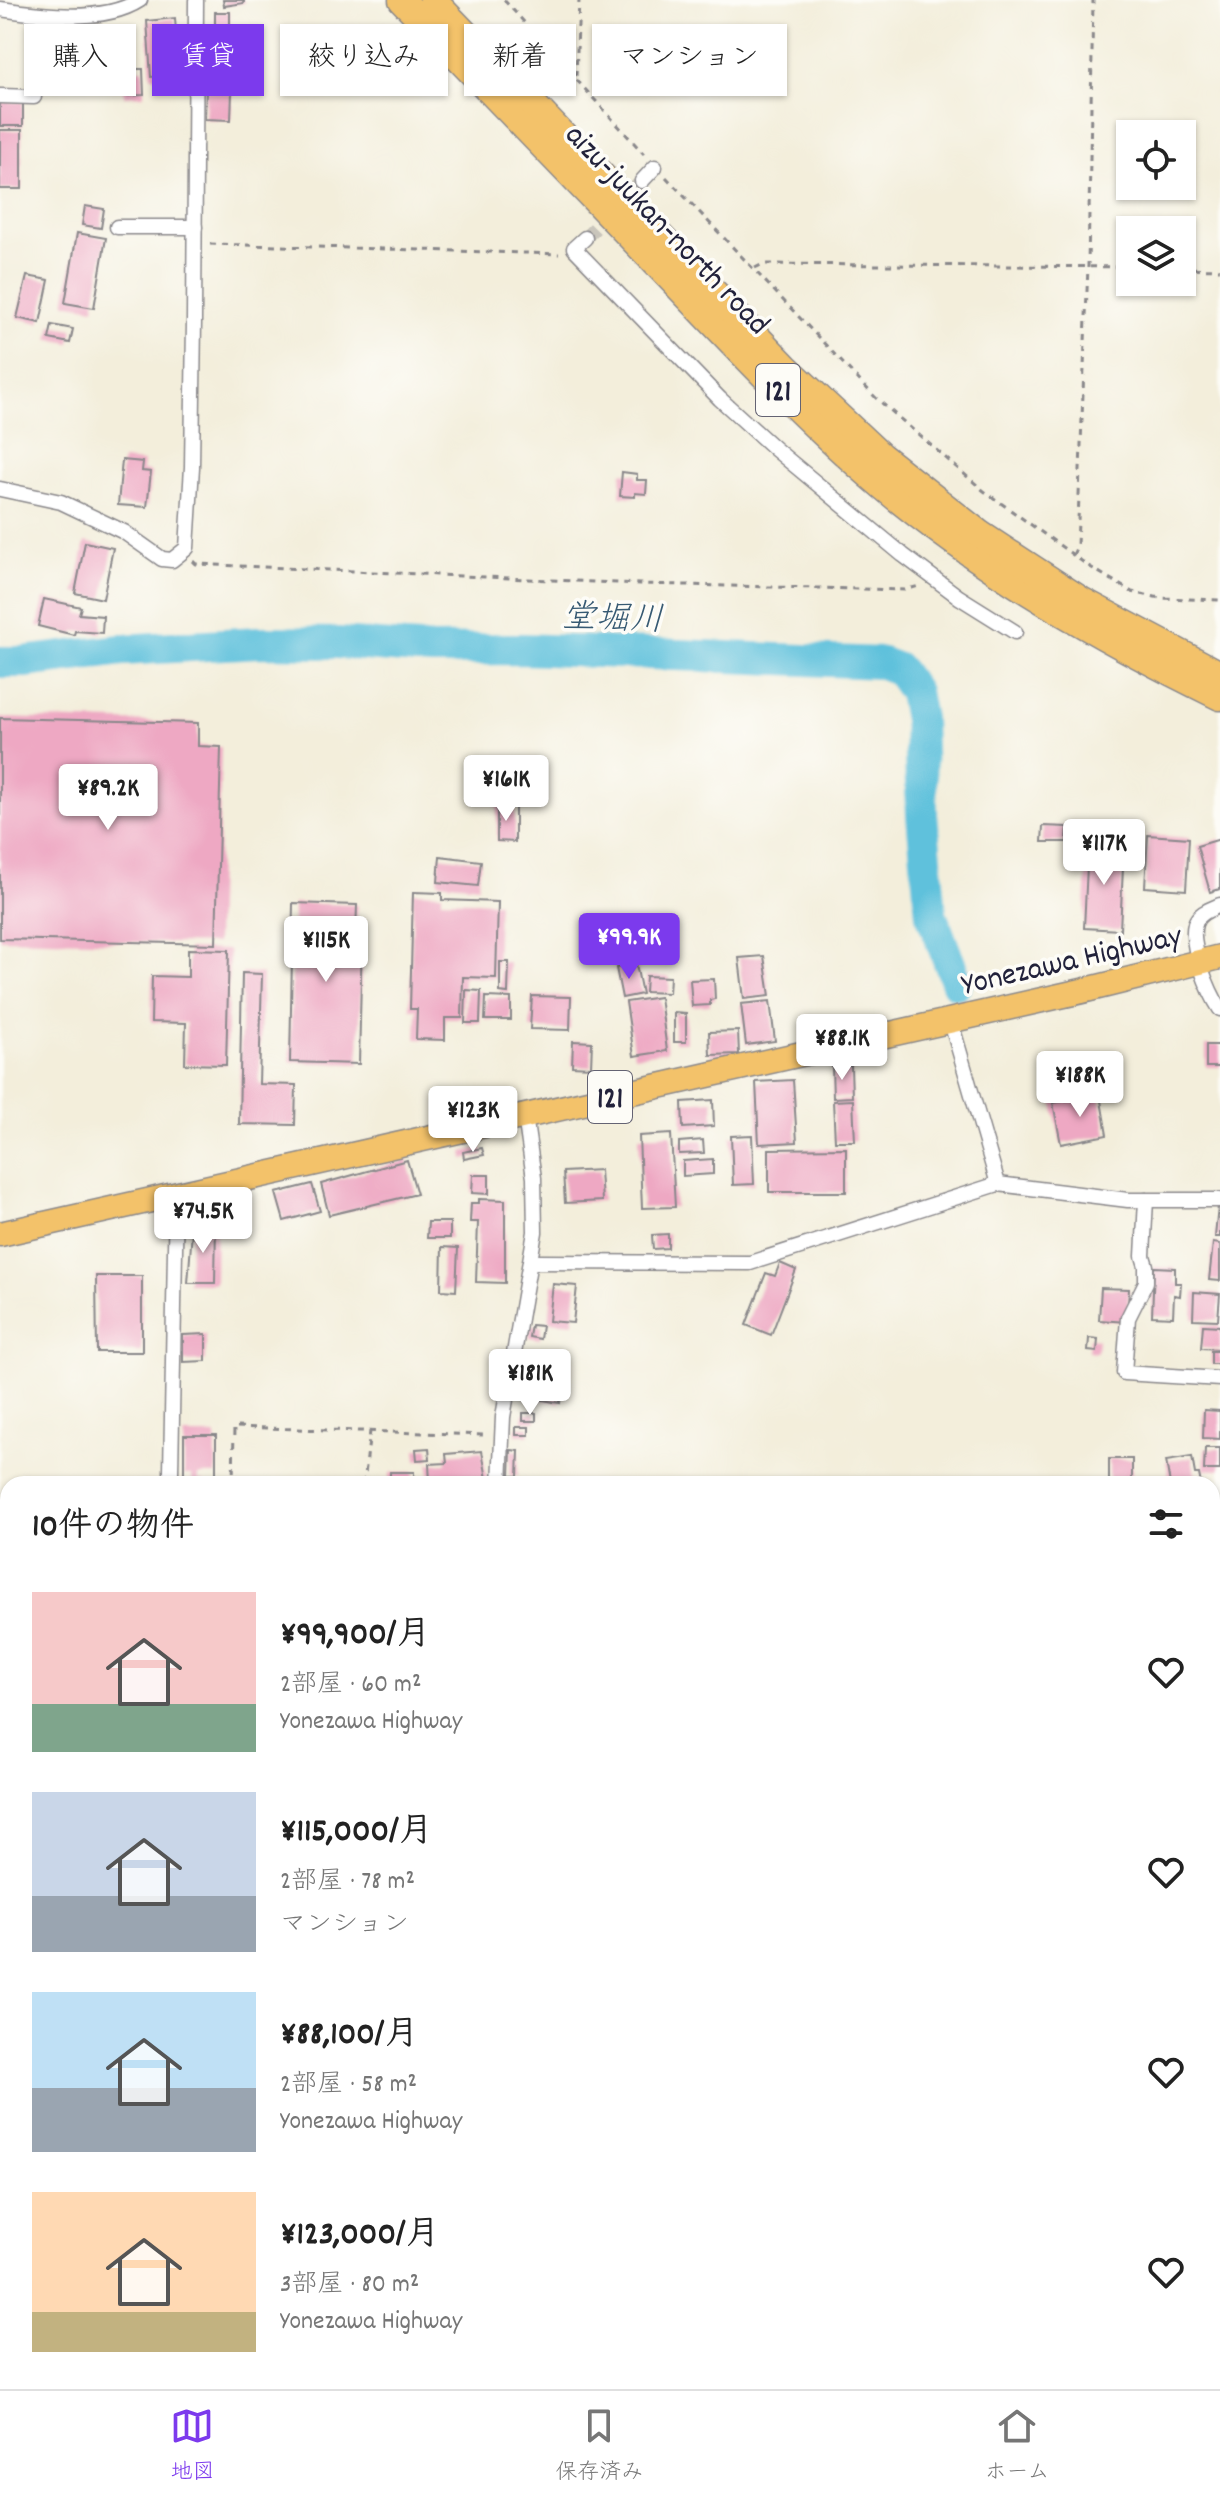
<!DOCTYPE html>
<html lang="ja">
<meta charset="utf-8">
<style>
body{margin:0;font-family:Dekko,"Klee One",sans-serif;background:#f6f6f6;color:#222;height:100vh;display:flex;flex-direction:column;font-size:30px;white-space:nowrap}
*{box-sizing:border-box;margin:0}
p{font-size:26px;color:#767676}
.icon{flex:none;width:44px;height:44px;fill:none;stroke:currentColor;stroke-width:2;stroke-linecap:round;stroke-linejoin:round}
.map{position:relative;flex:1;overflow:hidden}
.side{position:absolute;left:0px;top:1476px;width:1220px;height:914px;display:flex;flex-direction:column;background:#fff;border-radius:24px 24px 0 0;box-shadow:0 2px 6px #0004}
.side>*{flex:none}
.hud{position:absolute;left:24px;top:24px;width:800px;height:72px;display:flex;gap:16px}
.fabs{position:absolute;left:1116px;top:120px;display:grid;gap:16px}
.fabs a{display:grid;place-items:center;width:80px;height:80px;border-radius:0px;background:#fff;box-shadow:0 2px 6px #0004;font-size:40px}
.price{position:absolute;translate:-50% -68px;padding:0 18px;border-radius:8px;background:#fff;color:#222;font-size:26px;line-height:52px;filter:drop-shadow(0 2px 4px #0008)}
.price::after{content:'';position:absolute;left:50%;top:48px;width:24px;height:18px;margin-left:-12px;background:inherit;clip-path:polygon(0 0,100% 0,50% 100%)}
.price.current{background:#7c3aed;color:#fff}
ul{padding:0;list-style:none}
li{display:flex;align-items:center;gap:24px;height:200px;padding:0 32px}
li span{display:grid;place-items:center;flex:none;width:224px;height:160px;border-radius:0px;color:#555}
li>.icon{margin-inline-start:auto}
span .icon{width:96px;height:96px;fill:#fffc;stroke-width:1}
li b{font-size:34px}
h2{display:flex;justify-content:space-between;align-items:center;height:96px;padding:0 32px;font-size:34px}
.pill{padding:0 28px;border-radius:0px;background:#fff;box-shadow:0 2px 6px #0004;font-size:28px;line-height:72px}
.pill.current{background:#7c3aed;color:#fff}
.dock{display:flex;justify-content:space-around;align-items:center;height:112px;border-top:2px solid #e0e0e0;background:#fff;font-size:22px;color:#767676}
.dock a{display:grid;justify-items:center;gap:4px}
.dock .current{color:#7c3aed}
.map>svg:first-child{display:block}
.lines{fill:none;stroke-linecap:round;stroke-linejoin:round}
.stream{stroke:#5ec1dc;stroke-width:5}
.river{stroke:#5ec1dc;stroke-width:32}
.building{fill:#eea8c3}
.minor-tunnel{stroke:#c9c5bb;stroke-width:14;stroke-dasharray:14 7;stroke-linecap:butt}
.minor-casing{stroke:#8a888b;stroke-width:17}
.trunk-casing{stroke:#8a888b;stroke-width:27}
.motorway-casing{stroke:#8a888b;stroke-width:29}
.path{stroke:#8a888b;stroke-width:3;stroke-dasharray:6 6;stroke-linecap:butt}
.minor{stroke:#fff;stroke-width:14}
.trunk{stroke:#f3c26a;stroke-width:24}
.motorway{stroke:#f3c26a;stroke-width:26}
.labels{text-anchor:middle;stroke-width:7;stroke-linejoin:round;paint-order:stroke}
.shield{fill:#fdfcf7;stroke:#646373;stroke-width:2}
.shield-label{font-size:30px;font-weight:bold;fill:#22223b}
.street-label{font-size:32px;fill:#22223b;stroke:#fdfcf7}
.water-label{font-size:34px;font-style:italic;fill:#375a73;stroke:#fdfcf7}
</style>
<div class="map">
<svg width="1220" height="2389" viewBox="0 0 1220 2389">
<rect width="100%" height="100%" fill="#fdfcf7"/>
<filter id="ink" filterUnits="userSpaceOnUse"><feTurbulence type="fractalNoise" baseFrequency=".0125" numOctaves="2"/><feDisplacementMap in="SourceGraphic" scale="16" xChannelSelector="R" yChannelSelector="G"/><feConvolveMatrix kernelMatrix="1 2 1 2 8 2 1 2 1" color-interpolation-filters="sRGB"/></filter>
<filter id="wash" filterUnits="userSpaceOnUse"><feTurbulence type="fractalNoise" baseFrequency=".006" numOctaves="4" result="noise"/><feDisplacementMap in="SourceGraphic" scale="32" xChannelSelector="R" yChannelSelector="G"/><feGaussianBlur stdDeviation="1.8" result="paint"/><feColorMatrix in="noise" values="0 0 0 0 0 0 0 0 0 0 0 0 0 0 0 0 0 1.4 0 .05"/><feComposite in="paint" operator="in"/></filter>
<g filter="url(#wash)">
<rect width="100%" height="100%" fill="#f3eedb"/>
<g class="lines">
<g class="stream">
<path d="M0 1676 8 1677"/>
<path d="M1212 2137 1220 2140"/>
<path d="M925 2389 942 2382"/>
</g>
<path class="river" d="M0 662H24L122 650 259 642 338 643 432 650 521 649 882 663 898 669 914 692 919 719 922 815 931 914 957 983"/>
</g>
<g id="blocks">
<g class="building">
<path d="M223 0H244V3L224 6Z"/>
<rect x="215" y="12" width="15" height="27"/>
<path d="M175 18 179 75 151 77 147 21Z"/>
<path d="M123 69H143L144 95 124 96Z"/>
<path d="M206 90 232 91 231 120 205 119Z"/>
<rect x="0" y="102" width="23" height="24"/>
<rect x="0" y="130" width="22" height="59"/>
<path d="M85 206 104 209 101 228 82 225Z"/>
<path d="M77 233 106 238 94 308 65 303Z"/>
<path d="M27 276 49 280 40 323 17 318Z"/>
<path d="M52 325 73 329 70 343 49 339Z"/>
<path d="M122 460 143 462 142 471 151 472 147 507 118 505Z"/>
<path d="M622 472 637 474V480H647L646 494 635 493V497L620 496Z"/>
<path d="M85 542 113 548 103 599 75 593Z"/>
<path d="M44 599 81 607 79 614 103 616 102 633 75 631 74 635 38 626Z"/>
<path d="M0 718 198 723V746L221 747 216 944 0 939Z"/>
<path d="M497 804H515V842L497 841Z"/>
<path d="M1043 826 1068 827 1067 842H1042Z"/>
<path d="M1148 835 1189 838 1186 890 1145 887Z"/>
<path d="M1220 839V889L1210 892 1197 846Z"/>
<path d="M1088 845 1124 846 1120 930 1084 928Z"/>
<path d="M440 856 481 861 478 886 438 882Z"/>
<path d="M413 892 442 893V900L498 902 496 978 463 977 462 1018H445V1040L416 1039 417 1009H410Z"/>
<path d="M293 903 357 905 356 934H362L359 1064 290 1062Z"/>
<path d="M188 949 229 950 226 1065 185 1064 186 1023 151 1022 152 976 188 977Z"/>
<path d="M764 956 770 996 744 999 739 958Z"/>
<path d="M500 962H509L508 993 500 992Z"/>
<path d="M636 964 642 994 622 998 616 968Z"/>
<path d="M242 973 262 974 259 1084 296 1085 295 1125 239 1124Z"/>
<path d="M646 976 670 977 669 993 645 992Z"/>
<path d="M714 979 715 999 710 1000V1005L692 1006 690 980Z"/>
<path d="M466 990 481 991 480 1023H465Z"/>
<path d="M532 996 571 997 570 1030 530 1029Z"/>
<path d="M486 997 511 998V1020H485Z"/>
<path d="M660 997 667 1051 634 1056 626 1002Z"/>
<path d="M770 1001 775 1041 746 1045 741 1004Z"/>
<path d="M674 1013 686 1014V1042H674Z"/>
<path d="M738 1031 739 1054 710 1055 709 1032Z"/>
<path d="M573 1041 592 1042 591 1067 572 1066Z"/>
<rect x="1206" y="1045" width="14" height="22"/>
<path d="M832 1066H851L852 1097 833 1098Z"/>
<path d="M793 1080 797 1142 759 1144 756 1082Z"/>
<path d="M1100 1095 1107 1135 1061 1144 1053 1103Z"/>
<path d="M713 1100 714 1126 683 1128 682 1102Z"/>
<path d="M853 1100 855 1141H835L833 1101Z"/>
<path d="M671 1134 675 1207 642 1208 639 1136Z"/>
<path d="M752 1135 754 1184 733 1185 731 1136Z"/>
<path d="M703 1140 704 1153 679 1154V1142Z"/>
<path d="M482 1148 484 1155 464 1159 463 1152Z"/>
<path d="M846 1148V1192H769V1149Z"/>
<path d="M713 1159V1174L683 1176V1161Z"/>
<path d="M407 1160 417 1194 329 1215 321 1184Z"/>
<path d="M600 1170 602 1201 565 1203 563 1172Z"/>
<path d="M473 1175H489V1194L472 1193Z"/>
<path d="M312 1184 320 1211 284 1221 276 1193Z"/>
<path d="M479 1199 505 1200V1283L476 1282 478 1222H470L471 1203H479Z"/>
<path d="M233 1202 244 1203V1224H233Z"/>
<path d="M1218 1206H1220V1237H1215Z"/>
<path d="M205 1221H216L215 1283H188L192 1231H205Z"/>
<path d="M428 1222H450V1238H427Z"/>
<path d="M668 1234V1248L653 1249 652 1235Z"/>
<path d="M1213 1243 1220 1244V1281L1209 1280Z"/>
<path d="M442 1247 458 1248 456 1291 441 1290Z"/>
<path d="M780 1263 796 1270 771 1335 746 1325 766 1273 775 1276Z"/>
<path d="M1154 1267 1175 1268V1283H1181L1180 1296 1174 1295 1173 1317 1152 1316Z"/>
<path d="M96 1276H142V1352H97Z"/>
<path d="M553 1284 577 1286 573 1323 549 1321Z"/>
<path d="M1101 1288 1129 1289 1127 1322 1099 1320Z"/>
<path d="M1194 1292 1220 1294 1218 1320 1193 1319Z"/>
<path d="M531 1325 542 1326 540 1339 529 1337Z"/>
<path d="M1203 1325 1220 1326V1349L1201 1348Z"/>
<path d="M206 1334V1361L183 1362V1335Z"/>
<path d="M1089 1338 1098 1339 1097 1352 1088 1351Z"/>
<rect x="1211" y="1351" width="9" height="13"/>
<path d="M542 1364 565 1368 560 1403 537 1399Z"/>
<path d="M518 1372 532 1373 529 1390 516 1388Z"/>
<path d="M1204 1410 1220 1411V1439L1203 1438Z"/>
<rect x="523" y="1413" width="13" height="8"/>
<rect x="516" y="1427" width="13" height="8"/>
<path d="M184 1435H216V1475H199V1481H204V1484H177V1481H192V1475H184Z"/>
<path d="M429 1448 430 1459 417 1460 416 1449Z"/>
<path d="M1205 1448H1220V1470H1204Z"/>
<path d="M511 1450 519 1451 518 1476H510Z"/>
<path d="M482 1451 487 1479 430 1483 429 1464 447 1463 446 1454Z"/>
<path d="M1192 1457 1195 1474H1199L1201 1484H1170L1166 1461Z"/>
<rect x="1109" y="1459" width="23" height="25"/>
<rect x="390" y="1472" width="24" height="12"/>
<rect x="1212" y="1601" width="8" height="35"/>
<path d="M1212 2316 1220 2327V2349L1213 2354Z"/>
<path d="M1137 2382H1161L1160 2389H1136Z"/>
</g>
</g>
</g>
<g filter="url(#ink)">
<use href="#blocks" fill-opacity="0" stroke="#8a888b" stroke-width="2"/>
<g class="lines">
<path class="minor-tunnel" d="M585 238 642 181"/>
<defs>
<g id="minor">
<path d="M0 9C41 15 103 24 140 0"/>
<path d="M0 96 34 97"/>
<path d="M642 181 655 167"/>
<path d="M117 227H195"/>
<path d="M585 238 574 248 720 399 775 449 903 555 959 597 1015 632"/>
<path d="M0 489 61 502 124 532 162 559 172 560 187 548 192 467 194 321 196 0"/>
<path d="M1220 905C1211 909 1198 913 1195 924 1189 945 1209 992 1220 1009"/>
<path d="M950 1019 998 1184"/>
<path d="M1146 1200 1143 1256 1146 1266V1282L1128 1318 1124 1373 1220 1379"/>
<path d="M535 1262 750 1263 998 1184 1128 1200H1220"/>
<path d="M171 1472 176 1195"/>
<path d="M500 1484 503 1417 535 1232 534 1178 525 1116"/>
<path d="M1212 1562 1220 1536"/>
<path d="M1212 1828 1220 1831"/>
<path d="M0 1961 8 1965"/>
<path d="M1212 2148 1220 2151"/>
<path d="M0 2163 8 2170"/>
<path d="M1212 2376 1220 2371"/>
<path d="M288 2382 296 2389"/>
<path d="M1195 2389 1204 2382"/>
</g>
<path id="trunk" d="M0 1234 1082 991 1220 957"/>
<g id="motorway">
<path d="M402 0C490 92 578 183 666 274 736 347 805 421 882 486 984 572 1101 639 1220 697"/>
<path d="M433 0 786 367 881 456 980 534 1081 600 1220 674"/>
</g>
</defs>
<use href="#minor" class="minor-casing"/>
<use href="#trunk" class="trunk-casing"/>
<use href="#motorway" class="motorway-casing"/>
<g class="path">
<path d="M504 0 644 154"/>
<path d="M576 76 579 0"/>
<path d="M666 177 876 398 984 491 1087 565 1132 592 1160 598 1220 600"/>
<path d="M210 244 559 254"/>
<path d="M755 268 763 264 1130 267"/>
<path d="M1182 268 1220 269"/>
<path d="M1073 555 1077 546 1088 266 1093 0"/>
<path d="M193 561 196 564 640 584 905 590 919 586"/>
<path d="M233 1484 234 1427 485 1435"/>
<path d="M364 1484 370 1431"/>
<path d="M0 1519H8"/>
<path d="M1212 1684 1220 1685"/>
<path d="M0 2247H8"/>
</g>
<use href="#minor" class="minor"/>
<use href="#trunk" class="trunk"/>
<use href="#motorway" class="motorway"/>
</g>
</g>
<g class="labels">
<g class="shield">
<rect x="756" y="364" width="44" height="52" rx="6"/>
<rect x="588" y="1071" width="44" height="52" rx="6"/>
</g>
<g class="shield-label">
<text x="778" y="400">121</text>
<text x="610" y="1107">121</text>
</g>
<g class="street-label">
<text transform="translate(669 228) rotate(46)" y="11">aizu-juukan-north road</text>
<text transform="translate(1071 958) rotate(-13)" y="11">Yonezawa Highway</text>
</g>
<g class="water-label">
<text transform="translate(613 616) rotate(2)" y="12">堂堀川</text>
</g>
</g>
</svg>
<div class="fabs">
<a><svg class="icon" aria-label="locate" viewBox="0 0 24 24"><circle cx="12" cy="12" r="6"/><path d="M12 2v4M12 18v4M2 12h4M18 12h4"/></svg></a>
<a><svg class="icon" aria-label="layers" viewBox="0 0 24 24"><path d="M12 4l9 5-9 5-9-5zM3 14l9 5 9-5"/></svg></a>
</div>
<b class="price" style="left:506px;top:823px">¥161K</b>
<b class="price" style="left:108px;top:832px">¥89.2K</b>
<b class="price" style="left:1104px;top:887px">¥117K</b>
<b class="price current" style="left:629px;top:981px">¥99.9K</b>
<b class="price" style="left:326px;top:984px">¥115K</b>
<b class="price" style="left:842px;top:1082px">¥88.1K</b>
<b class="price" style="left:1080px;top:1119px">¥188K</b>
<b class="price" style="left:473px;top:1154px">¥123K</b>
<b class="price" style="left:203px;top:1255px">¥74.5K</b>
<b class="price" style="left:530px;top:1417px">¥181K</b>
<div class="hud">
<a class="pill">購入</a>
<a class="pill current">賃貸</a>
<a class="pill">絞り込み</a>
<a class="pill">新着</a>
<a class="pill">マンション</a>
</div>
<section class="side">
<h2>10件の物件<svg class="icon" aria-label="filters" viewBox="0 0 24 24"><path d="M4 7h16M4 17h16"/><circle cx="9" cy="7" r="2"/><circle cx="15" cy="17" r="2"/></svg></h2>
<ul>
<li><span style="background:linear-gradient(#f6c9c9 70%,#7fa58c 0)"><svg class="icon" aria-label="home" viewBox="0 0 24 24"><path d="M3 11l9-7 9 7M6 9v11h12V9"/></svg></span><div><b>¥99,900/月</b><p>2部屋 · 60 m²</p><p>Yonezawa Highway</p></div><svg class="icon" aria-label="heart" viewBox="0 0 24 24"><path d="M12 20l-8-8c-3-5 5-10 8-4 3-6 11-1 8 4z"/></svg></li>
<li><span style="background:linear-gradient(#c9d6e8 65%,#9aa5b1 0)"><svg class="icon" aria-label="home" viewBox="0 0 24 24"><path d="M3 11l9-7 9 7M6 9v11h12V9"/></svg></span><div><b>¥115,000/月</b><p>2部屋 · 78 m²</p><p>マンション</p></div><svg class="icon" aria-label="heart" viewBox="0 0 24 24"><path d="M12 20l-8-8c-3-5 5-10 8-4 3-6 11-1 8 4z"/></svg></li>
<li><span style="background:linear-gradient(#bfe0f5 60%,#9aa5b1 0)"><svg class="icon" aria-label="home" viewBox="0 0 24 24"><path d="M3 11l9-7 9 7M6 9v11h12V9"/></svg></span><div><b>¥88,100/月</b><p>2部屋 · 58 m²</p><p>Yonezawa Highway</p></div><svg class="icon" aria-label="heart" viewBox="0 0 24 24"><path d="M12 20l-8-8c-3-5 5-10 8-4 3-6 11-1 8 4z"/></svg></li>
<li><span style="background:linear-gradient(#ffd9b3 75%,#c2b280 0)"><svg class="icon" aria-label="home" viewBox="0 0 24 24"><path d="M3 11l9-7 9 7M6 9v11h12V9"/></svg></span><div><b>¥123,000/月</b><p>3部屋 · 80 m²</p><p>Yonezawa Highway</p></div><svg class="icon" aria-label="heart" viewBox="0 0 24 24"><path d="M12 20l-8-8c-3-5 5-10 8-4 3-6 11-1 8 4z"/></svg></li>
</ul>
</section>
</div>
<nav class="dock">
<a class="current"><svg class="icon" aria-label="map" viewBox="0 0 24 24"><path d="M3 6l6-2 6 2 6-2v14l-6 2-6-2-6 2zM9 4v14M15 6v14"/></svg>地図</a>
<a><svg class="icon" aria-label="saved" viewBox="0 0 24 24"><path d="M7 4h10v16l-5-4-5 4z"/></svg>保存済み</a>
<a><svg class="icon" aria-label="home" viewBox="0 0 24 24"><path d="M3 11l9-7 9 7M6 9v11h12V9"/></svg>ホーム</a>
</nav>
